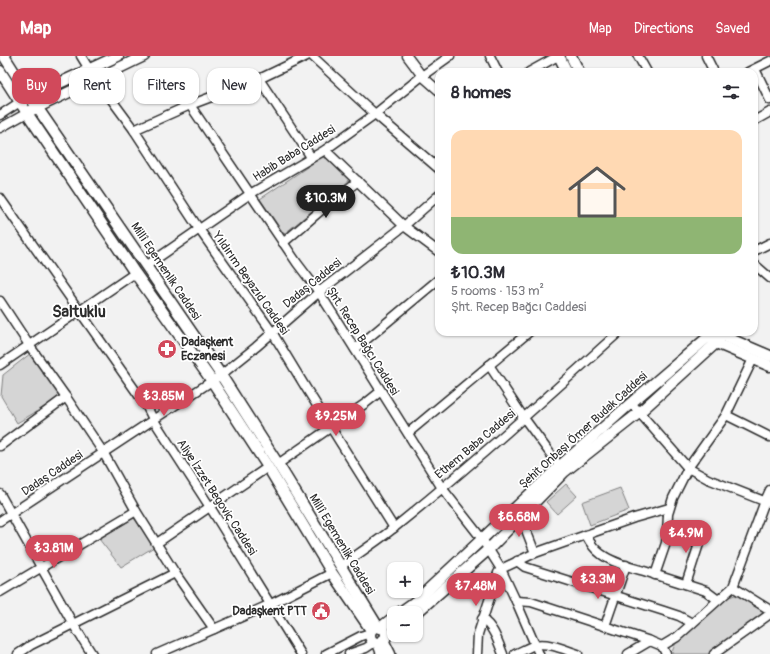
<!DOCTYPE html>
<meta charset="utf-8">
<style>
body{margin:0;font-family:Pangolin,sans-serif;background:#f7f7f7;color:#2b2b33;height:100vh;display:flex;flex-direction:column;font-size:15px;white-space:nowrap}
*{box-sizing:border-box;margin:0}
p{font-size:13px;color:#7c7c81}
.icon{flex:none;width:22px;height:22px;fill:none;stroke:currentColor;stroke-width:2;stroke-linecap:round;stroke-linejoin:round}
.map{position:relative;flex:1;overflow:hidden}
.side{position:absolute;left:435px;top:12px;width:323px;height:268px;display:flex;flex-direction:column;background:#fff;border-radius:12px;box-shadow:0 1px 3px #0004}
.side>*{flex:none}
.top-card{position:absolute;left:12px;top:12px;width:363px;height:36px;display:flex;gap:8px}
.fabs{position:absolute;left:387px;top:506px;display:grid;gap:8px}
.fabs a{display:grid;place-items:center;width:36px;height:36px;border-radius:8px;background:#fff;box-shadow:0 1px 3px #0004;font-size:20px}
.price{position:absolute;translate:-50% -34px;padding:0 9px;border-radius:14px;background:#d1495b;color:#fff;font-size:13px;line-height:26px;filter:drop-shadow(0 1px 2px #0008)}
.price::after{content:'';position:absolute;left:50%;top:24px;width:12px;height:9px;margin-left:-6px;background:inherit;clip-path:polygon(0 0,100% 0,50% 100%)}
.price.selected{background:#222;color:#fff}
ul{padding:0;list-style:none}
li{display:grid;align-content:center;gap:8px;height:212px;padding:0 16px}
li+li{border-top:1px solid #e1e1e2}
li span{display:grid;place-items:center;height:124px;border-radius:12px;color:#555}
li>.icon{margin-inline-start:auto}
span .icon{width:72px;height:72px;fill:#fffc;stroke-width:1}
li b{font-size:17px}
h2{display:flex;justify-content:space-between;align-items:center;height:48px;padding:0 16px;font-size:17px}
.pill{padding:0 14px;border-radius:12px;background:#fff;box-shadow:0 1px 3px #0004;font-size:14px;line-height:36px}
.pill.selected{background:#d1495b;color:#fff}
header{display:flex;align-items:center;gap:24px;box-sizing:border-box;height:56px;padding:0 20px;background:#d1495b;color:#fff}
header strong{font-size:19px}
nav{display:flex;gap:22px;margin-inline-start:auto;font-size:14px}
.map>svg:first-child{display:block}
.green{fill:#d5d5d5;stroke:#808080}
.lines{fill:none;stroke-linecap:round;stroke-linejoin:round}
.minor-casing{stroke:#2b2b2b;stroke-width:11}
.major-casing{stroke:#2b2b2b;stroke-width:13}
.minor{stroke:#fff;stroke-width:8}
.major{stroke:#fff;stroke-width:10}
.labels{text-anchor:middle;stroke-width:3.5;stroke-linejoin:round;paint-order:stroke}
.street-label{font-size:12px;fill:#2b2b2b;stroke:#fff}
.poi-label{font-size:12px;font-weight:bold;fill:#2b2b2b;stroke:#fff;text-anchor:start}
.district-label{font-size:16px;font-weight:bold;fill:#2b2b2b;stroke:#fff}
</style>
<header>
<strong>Map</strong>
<nav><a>Map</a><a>Directions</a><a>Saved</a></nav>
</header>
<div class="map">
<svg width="770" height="598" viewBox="0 0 770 598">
<rect width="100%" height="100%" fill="#f2f2f2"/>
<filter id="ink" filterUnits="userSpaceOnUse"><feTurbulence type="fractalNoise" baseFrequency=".025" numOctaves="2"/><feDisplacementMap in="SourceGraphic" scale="8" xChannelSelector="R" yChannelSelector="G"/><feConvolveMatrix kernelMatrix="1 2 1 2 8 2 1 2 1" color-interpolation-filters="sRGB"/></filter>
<g filter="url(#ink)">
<g class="green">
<path d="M322 101 328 103 350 124 284 178 260 143Z"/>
<path d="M31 297 61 341 17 367 1 340 3 319Z"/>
<path d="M566 428 577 440 557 458 546 446Z"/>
<path d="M620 432 629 454 590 469 582 446Z"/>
<path d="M134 462 154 491 121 511 99 483Z"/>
<path d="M735 539 746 544 767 555 708 598H672L673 593 677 585 729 541Z"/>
</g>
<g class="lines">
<defs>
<g id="minor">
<path d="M81 0 89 13 134 74 199 173 272 276 306 332 394 472"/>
<path d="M312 0 375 58 439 113"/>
<path d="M407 0 422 20 439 35"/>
<path d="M490 0 498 16"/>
<path d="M638 0 647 16"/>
<path d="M706 0 714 16"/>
<path d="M755 13 770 44"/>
<path d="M529 16 558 0"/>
<path d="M748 16 770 5"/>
<path d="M259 23 311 101"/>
<path d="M190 49 297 207 319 236 442 432 482 483 501 513 516 545 539 598"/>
<path d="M0 59 20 46"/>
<path d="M754 65 770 56"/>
<path d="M0 72 27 57"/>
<path d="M134 74 190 49 259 23 307 0"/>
<path d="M325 94 404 170 439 196"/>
<path d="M0 142 147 351 153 363 210 451 301 598"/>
<path d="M283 187 326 150 358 125"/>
<path d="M754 195 770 187"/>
<path d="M754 208 770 222"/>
<path d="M146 210 250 138 325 94 375 58 422 20 450 0"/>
<path d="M0 245 29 289 66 341 103 396 136 455 175 517 214 573"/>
<path d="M355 293 439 223"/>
<path d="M0 309 135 217"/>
<path d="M489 309 524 362 563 415"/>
<path d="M631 347 688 412 708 423 769 447"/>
<path d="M726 359 770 381"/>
<path d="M408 377 529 276"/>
<path d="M0 390 66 341"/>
<path d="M278 408 366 347 381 335"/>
<path d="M0 438 73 568 92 598"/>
<path d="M521 461 535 497"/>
<path d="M0 465 221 319 256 291 319 236 404 170 439 139"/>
<path d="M667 476 699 488 686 528"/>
<path d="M586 479C590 487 594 493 601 498 613 507 630 511 644 515 663 521 681 527 700 533L706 535 718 544"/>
<path d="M157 487 268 411"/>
<path d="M517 505 525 511 664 555 679 560 692 567"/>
<path d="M341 510C359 497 378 485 395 471 472 409 545 343 619 276"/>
<path d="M655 519 666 487 667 479 668 458 673 442 688 412 726 359 753 303"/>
<path d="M733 531 770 554"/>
<path d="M0 536 136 455"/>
<path d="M516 545 531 546 650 585 662 590"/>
<path d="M482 563C494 571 498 586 503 598"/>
<path d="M605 570 626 509"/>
<path d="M662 590 677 581 733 531 765 445 770 434"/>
<path d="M662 590 666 598"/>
<path d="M18 598 31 589 175 517"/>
<path d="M157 598 271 548 332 517"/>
<path d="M326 598 361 580 370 577"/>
<path d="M349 598 366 592 375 586"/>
<path d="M477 598 478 578 498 517 501 513 535 497 634 462 669 452"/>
<path d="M515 598C522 595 529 591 535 589 549 586 565 594 578 598"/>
<path d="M628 598 650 585"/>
<path d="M714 598 770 558"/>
</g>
<g id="major">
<path d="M4 0 30 41 221 319 278 408 378 571"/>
<path d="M559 0 567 16"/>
<path d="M571 0 579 16"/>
<path d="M0 15 27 57 135 217 212 325 268 411 332 517 371 574"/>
<path d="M25 43 118 0"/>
<path d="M32 54 144 0"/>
<path d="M721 276 728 282 770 300"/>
<path d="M712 284 716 287 770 310"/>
<path d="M399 557 416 545 560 410 631 347 714 276"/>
<path d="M416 557 489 493 564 416 640 356 716 287 724 278"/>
<circle cx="378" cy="579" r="8"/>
<path d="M380 572 394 561"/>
<path d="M383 584 390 598"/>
<path d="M378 587 382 598"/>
</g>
</defs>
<use href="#minor" class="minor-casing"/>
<use href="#major" class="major-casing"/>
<use href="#minor" class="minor"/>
<use href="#major" class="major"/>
</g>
</g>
<defs>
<symbol id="pharmacy-disc" viewBox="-11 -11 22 22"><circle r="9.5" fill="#d1495b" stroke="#fff"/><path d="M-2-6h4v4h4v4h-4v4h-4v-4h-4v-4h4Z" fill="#fff"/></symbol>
<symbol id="civic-disc" viewBox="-11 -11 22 22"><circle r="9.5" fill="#d1495b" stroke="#fff"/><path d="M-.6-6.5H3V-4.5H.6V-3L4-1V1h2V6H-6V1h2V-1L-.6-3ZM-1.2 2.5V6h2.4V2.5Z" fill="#fff"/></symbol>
</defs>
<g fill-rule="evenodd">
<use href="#pharmacy-disc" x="156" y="282" width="22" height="22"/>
<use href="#civic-disc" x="310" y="544" width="22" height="22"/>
</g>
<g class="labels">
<g class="street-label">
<text transform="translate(294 97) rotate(-32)" y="4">Habib Baba Caddesi</text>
<text transform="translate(166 215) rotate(56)" y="4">Millî Egemenlik Caddesi</text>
<text transform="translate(251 227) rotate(55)" y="4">Yıldırım Beyazıd Caddesi</text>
<text transform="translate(312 227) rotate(-39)" y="4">Dadaş Caddesi</text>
<text transform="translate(363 285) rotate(58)" y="4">Şht. Recep Bağcı Caddesi</text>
<text transform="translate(583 374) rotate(-42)" y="4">Şehit Onbaşı Ömer Budak Caddesi</text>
<text transform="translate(475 388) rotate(-40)" y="4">Ethem Baba Caddesi</text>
<text transform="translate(52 417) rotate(-34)" y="4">Dadaş Caddesi</text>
<text transform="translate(217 441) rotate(57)" y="4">Aliye İzzet Begoviç Caddesi</text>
<text transform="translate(342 488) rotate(59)" y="4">Millî Egemenlik Caddesi</text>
</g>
<g class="poi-label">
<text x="181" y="290">Dadaşkent<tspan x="181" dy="14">Eczanesi</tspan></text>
<text x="307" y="559" text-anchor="end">Dadaşkent PTT</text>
</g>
<g class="district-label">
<text x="79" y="261">Saltuklu</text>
</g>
</g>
</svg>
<div class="fabs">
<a>+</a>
<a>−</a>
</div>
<b class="price selected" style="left:326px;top:163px">₺10.3M</b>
<b class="price" style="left:164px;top:361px">₺3.85M</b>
<b class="price" style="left:336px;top:381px">₺9.25M</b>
<b class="price" style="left:519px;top:482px">₺6.68M</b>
<b class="price" style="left:686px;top:498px">₺4.9M</b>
<b class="price" style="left:54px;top:513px">₺3.81M</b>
<b class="price" style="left:598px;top:544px">₺3.3M</b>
<b class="price" style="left:476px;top:551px">₺7.48M</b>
<div class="top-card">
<a class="pill selected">Buy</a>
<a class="pill">Rent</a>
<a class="pill">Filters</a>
<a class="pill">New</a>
</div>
<section class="side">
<h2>8 homes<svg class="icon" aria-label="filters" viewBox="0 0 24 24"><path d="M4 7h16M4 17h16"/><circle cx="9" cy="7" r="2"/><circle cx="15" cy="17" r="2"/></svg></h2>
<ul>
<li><span style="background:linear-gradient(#ffd9b3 70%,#8fb573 0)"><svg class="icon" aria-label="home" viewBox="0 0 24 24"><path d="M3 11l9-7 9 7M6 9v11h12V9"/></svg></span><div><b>₺10.3M</b><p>5 rooms · 153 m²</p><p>Şht. Recep Bağcı Caddesi</p></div></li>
</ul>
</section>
</div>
